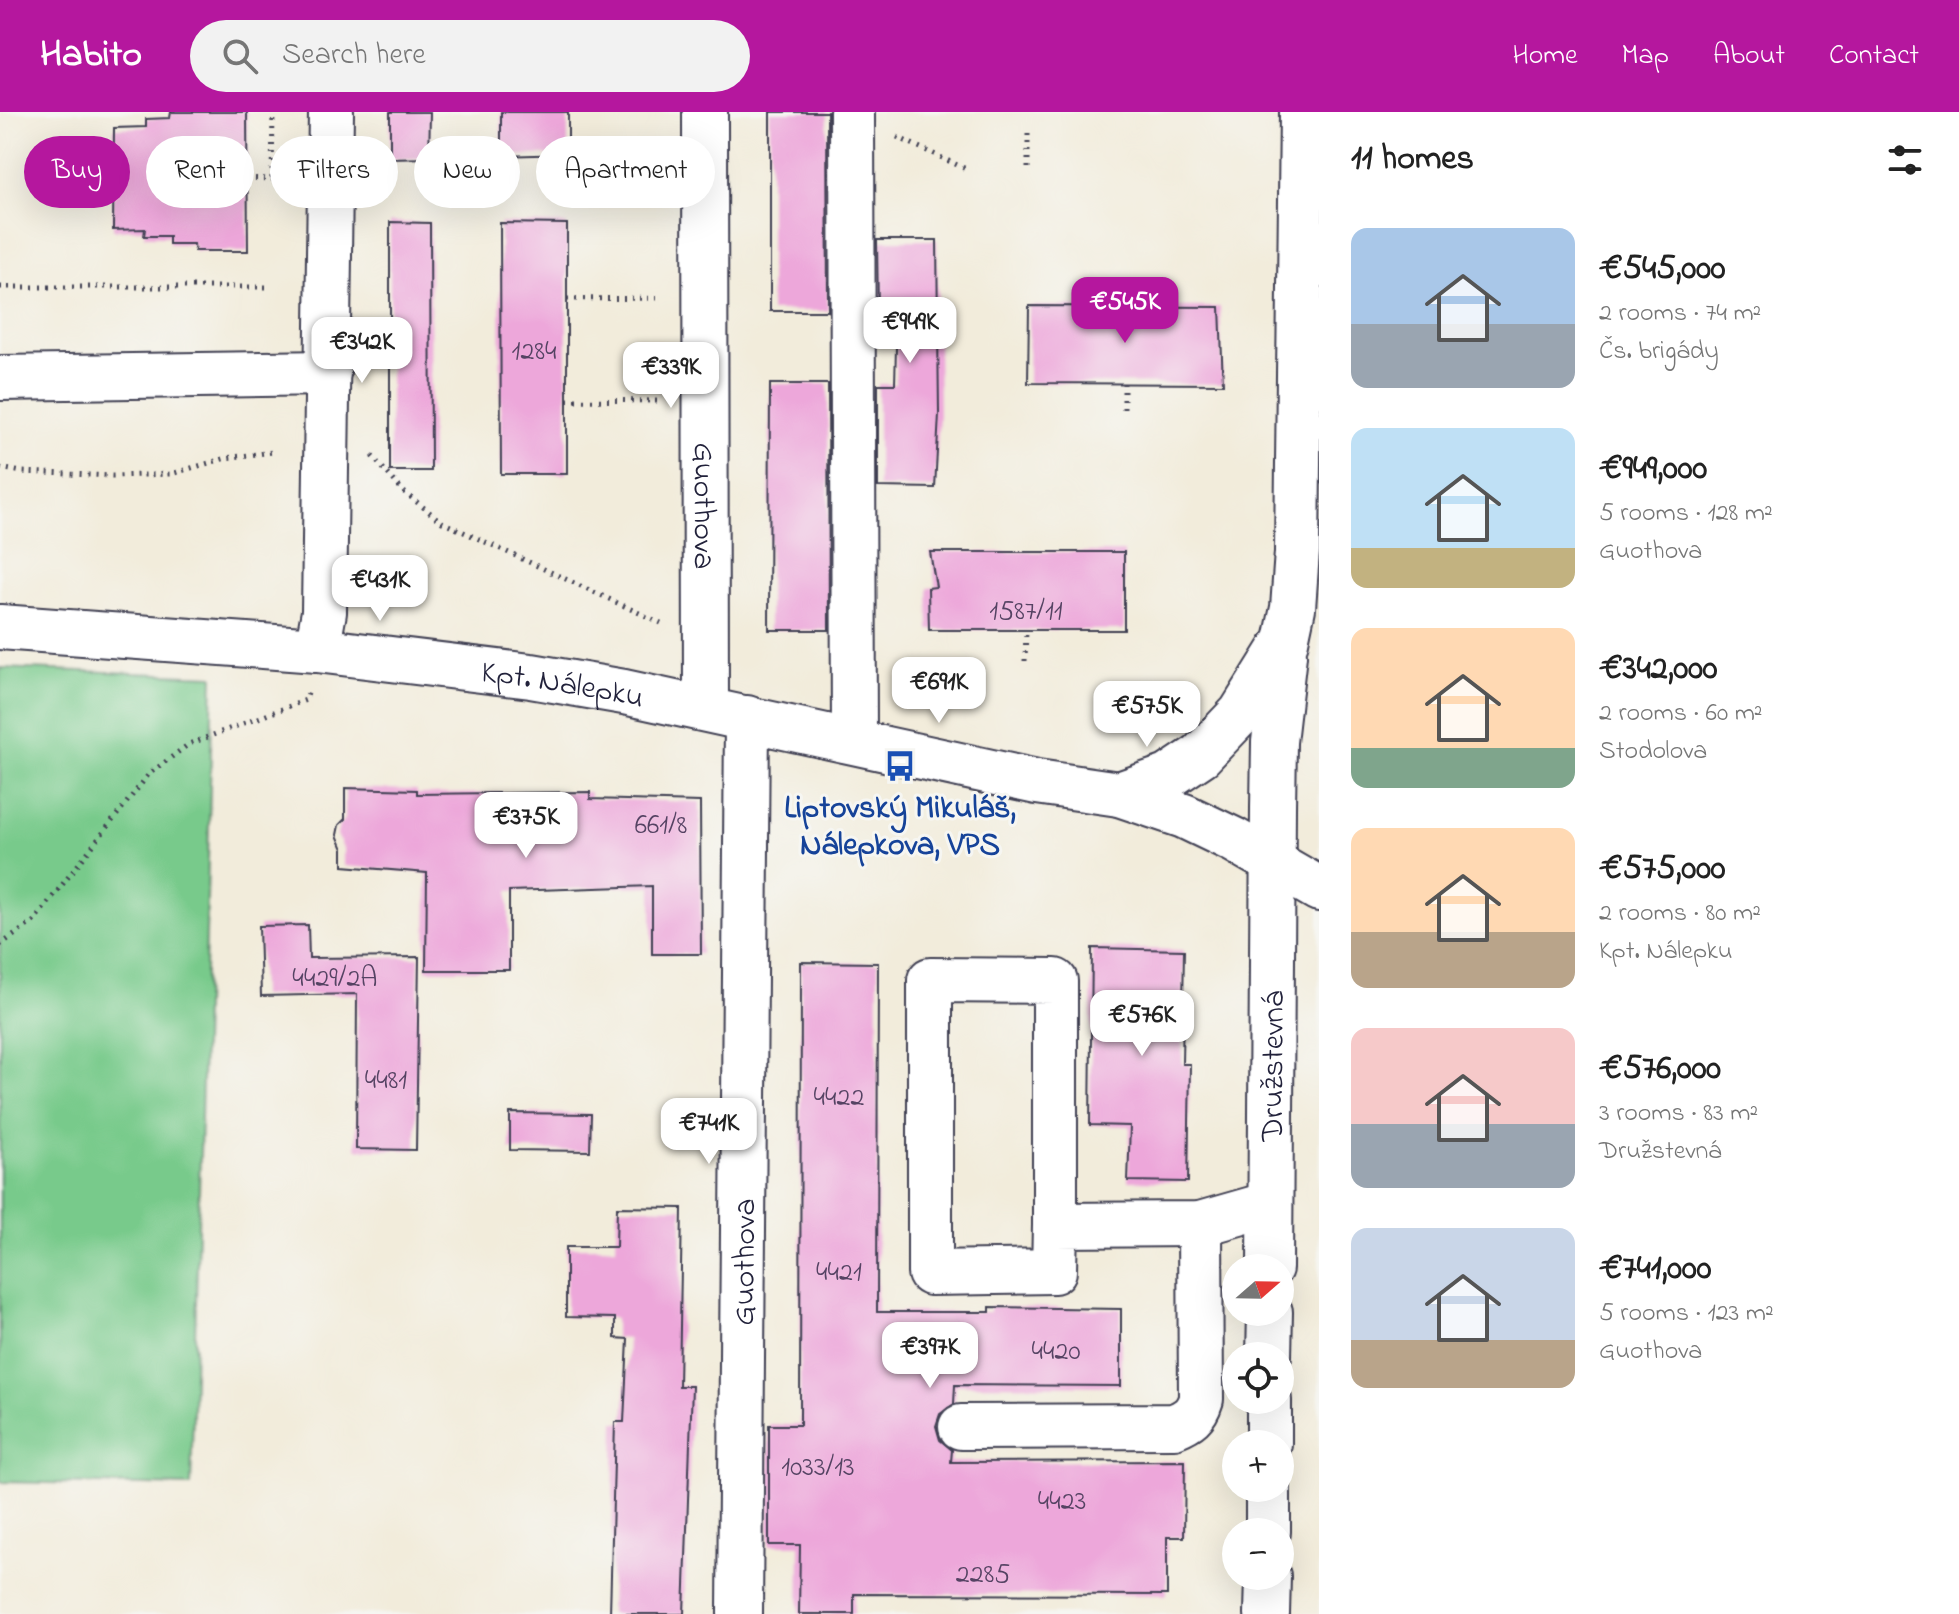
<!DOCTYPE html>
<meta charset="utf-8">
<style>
body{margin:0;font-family:"Indie Flower",sans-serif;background:#f2f2f2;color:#222;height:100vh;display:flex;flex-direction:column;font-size:30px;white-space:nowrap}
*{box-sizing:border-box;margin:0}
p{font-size:26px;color:#767676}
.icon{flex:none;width:44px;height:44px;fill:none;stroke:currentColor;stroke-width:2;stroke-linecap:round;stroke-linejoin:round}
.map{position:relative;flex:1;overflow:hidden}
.drawer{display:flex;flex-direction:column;background:#fff;width:640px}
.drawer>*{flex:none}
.guide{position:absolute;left:24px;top:24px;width:760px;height:72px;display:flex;gap:16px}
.needle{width:52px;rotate:70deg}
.tools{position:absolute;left:1222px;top:1142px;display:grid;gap:16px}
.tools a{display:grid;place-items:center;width:72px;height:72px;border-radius:50%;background:#fff;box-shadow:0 8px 32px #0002;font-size:40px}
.price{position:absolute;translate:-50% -68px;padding:0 18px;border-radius:16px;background:#fff;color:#222;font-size:26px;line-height:52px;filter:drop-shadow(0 2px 4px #0008)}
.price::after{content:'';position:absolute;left:50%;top:48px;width:24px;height:18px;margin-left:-12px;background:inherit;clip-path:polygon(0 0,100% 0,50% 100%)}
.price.current{background:#b5179e;color:#fff}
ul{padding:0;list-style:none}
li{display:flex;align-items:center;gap:24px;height:200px;padding:0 32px}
li span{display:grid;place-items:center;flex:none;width:224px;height:160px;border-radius:16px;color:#555}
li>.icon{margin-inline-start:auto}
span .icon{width:96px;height:96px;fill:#fffc;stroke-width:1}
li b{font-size:34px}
h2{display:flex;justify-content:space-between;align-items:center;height:96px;padding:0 32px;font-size:34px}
.chip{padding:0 28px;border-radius:36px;background:#fff;box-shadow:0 8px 32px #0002;font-size:28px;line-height:72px}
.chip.current{background:#b5179e;color:#fff}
header{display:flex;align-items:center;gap:48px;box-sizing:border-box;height:112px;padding:0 40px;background:#b5179e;color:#fff}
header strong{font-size:38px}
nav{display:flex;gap:44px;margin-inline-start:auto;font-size:28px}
.search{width:560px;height:72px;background:#f2f2f2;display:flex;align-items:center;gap:20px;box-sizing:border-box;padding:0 28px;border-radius:44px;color:#767676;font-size:30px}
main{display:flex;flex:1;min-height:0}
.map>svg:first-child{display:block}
.green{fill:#78ca8b;stroke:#4d7663;stroke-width:2}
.building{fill:#eda7da}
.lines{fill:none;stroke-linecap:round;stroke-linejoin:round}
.minor-casing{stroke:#414053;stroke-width:48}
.path{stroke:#414053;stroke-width:5;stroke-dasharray:2 6;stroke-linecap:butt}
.minor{stroke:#fff;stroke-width:44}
.labels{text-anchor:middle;stroke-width:6;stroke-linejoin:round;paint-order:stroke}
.number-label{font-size:28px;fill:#554363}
.street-label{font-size:32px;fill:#22223b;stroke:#f6f6f2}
.transit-label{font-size:32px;font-weight:bold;fill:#164399;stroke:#f6f6f2}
</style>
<header>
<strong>Habito</strong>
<div class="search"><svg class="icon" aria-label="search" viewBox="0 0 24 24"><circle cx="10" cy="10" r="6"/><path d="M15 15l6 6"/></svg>Search here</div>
<nav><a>Home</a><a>Map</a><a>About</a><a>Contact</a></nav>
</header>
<main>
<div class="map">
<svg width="1319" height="1502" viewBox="0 0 1319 1502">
<rect width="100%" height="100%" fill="#f6f6f2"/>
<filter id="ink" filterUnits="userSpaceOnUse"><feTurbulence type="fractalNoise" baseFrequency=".0125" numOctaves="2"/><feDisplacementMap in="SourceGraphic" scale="16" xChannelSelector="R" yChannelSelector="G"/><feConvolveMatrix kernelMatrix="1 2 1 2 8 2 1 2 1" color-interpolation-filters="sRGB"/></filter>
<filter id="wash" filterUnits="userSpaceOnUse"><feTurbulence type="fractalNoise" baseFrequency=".006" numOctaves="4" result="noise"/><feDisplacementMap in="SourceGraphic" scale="32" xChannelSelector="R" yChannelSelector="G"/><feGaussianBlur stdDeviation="1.8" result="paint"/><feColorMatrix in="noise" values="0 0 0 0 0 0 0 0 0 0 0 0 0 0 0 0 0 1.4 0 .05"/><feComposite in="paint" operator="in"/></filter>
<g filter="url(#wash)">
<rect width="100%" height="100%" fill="#f2ecdb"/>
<path class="green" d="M0 556 213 564 191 1374 0 1370Z"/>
<g id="blocks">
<g class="building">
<path d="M171 0H247L248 139H195L194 132H169V124H144L145 117 113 118 114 16 146 15V7L170 6Z"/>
<path d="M390 0H430L429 46 390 47Z"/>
<path d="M501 0H568V42L501 44Z"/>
<path d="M770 0H827L828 199H770Z"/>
<path d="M390 110 430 111 431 359H390Z"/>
<path d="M500 111 567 112V362H501Z"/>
<path d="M877 128H937L939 302 935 376 878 375V272H895L897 198H878Z"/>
<path d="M1029 194 1220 195 1223 272 1028 271Z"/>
<path d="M770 272H828L829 518H769Z"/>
<path d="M930 440H1124V518H929L928 476 936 475Z"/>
<path d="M345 676 417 678V682L590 680V687L700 690 701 842H652V774L509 779V858H426L427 761 343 754V737L337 723 339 713 345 707Z"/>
<path d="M308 813 309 846 419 845 416 1038 356 1037 357 882 261 884 259 814Z"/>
<path d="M1092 836 1184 838 1182 952H1190L1188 1070 1128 1069 1130 1014 1090 1013Z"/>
<path d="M801 850 878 851 877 1200H990V1195L1121 1197V1274L955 1273 954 1292 940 1302 936 1314 940 1328 952 1338 951 1350 1185 1349 1184 1425H1167V1483L854 1482V1502H799L800 1433H769V1313H800Z"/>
<path d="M510 1001 591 1002 590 1039 510 1038Z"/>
<path d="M617 1095 682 1096 679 1274H692L684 1502H610L615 1310H624L628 1227 615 1226V1206L566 1205V1135H616Z"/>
</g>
</g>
</g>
<g filter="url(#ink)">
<use href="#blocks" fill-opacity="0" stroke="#414053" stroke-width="2"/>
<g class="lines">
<defs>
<g id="minor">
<path id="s1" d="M705 0 706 597"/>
<path d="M852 0 854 629"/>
<path d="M0 266 328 261"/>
<path id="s2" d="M0 515 317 538 531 564 624 580 1037 670 1119 682 1184 704 1234 728 1319 777"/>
<path d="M317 538 324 500 331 0"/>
<path d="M1119 682 1168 665 1201 643 1241 601 1286 529 1293 496 1297 440 1302 0"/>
<path d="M1055 1113 1054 1159 930 1161V868L1055 869V1113L1200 1112 1270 1092"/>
<path id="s3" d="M1270 1156 1273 696 1274 630 1284 543"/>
<path d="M1269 1244 1270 1200"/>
<path d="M961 1315 1174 1314C1189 1308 1196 1303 1201 1287L1200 1112"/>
<path d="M1269 1332V1288"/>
<path d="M1268 1420V1376"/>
<path id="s4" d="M740 1502 747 606"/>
<path d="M1267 1502 1268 1464"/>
</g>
</defs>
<use href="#minor" class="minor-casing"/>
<g class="path">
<path d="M273 0 272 67H284"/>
<path d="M1028 22V58"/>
<path d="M897 25 966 57"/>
<path d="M239 66 272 67"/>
<path d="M0 175H272"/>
<path d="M567 187 663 186"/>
<path d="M1124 271V303"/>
<path d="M567 288 660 289"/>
<path d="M372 344 404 380 442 410 661 511"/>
<path d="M0 356 22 360 113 364 171 362 226 346 272 340"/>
<path d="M1025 549 1026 518"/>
<path d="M0 833 33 810 149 662 189 632 306 588 308 581"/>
</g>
<use href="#minor" class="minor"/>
</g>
</g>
<defs>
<symbol id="bus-bare" viewBox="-9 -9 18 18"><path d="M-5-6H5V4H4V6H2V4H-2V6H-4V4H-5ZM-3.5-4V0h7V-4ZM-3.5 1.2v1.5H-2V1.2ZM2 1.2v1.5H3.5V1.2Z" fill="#1a4fb4" stroke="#f6f6f2" stroke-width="2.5" paint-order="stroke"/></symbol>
</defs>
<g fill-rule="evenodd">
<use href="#bus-bare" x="878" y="632" width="44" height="44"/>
</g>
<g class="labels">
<g class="number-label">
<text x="534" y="247">1284</text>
<text x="1026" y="507">1587/11</text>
<text x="661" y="721">661/8</text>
<text x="335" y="874">4429/2A</text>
<text x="386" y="976">4481</text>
<text x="839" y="993">4422</text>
<text x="839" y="1168">4421</text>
<text x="1056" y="1247">4420</text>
<text x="818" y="1363">1033/13</text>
<text x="1062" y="1397">4423</text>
<text x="983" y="1470">2285</text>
</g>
<g class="street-label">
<text dy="11" stroke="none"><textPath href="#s1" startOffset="394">Guothova</textPath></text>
<text dy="11" stroke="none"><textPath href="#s2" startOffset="566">Kpt. Nálepku</textPath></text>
<text dy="11" stroke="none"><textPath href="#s3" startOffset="202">Družstevná</textPath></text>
<text dy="11" stroke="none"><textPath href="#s4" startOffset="352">Guothova</textPath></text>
</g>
<g class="transit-label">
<text x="900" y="705">Liptovský Mikuláš,<tspan x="900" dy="37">Nálepkova, VPS</tspan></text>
</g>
</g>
</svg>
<div class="tools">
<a><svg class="needle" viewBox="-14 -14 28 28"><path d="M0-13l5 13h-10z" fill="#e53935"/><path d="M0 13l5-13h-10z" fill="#767676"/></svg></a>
<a><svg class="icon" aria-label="locate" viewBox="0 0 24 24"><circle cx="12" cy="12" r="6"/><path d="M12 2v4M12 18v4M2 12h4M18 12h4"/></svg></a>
<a>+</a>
<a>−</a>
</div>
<b class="price current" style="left:1125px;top:233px">€545K</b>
<b class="price" style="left:910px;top:253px">€949K</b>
<b class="price" style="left:362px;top:273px">€342K</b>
<b class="price" style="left:671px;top:298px">€339K</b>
<b class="price" style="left:380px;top:511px">€431K</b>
<b class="price" style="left:939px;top:613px">€691K</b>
<b class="price" style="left:1147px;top:637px">€575K</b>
<b class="price" style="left:526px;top:748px">€375K</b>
<b class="price" style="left:1142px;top:946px">€576K</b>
<b class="price" style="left:709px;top:1054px">€741K</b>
<b class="price" style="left:930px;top:1278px">€397K</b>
<div class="guide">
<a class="chip current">Buy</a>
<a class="chip">Rent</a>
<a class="chip">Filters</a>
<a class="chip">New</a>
<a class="chip">Apartment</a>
</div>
</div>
<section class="drawer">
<h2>11 homes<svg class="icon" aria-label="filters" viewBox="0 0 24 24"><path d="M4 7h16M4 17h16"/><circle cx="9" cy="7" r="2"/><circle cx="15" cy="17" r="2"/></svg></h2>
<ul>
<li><span style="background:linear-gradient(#a9c7e8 60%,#9aa5b1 0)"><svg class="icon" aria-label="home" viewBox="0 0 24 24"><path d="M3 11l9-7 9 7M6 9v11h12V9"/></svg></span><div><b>€545,000</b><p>2 rooms · 74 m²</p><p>Čs. brigády</p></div></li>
<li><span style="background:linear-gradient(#bfe0f5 75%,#c2b280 0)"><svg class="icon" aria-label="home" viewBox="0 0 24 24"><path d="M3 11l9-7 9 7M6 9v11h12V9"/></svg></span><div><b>€949,000</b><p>5 rooms · 128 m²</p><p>Guothova</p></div></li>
<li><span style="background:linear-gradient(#ffd9b3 75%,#7fa58c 0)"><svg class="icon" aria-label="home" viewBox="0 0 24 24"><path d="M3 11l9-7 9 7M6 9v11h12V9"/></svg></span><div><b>€342,000</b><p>2 rooms · 60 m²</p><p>Stodolova</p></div></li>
<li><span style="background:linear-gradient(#ffd9b3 65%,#b9a48a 0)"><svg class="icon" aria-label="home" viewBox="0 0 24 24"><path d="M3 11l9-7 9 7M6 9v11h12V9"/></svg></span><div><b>€575,000</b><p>2 rooms · 80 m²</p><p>Kpt. Nálepku</p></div></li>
<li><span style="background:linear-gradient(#f6c9c9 60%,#9aa5b1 0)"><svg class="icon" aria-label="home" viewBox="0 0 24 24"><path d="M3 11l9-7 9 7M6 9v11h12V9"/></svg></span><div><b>€576,000</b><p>3 rooms · 83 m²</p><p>Družstevná</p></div></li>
<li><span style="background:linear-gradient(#c9d6e8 70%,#b9a48a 0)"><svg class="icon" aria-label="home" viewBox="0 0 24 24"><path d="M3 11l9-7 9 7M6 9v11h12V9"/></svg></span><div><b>€741,000</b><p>5 rooms · 123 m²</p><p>Guothova</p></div></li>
</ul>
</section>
</main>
